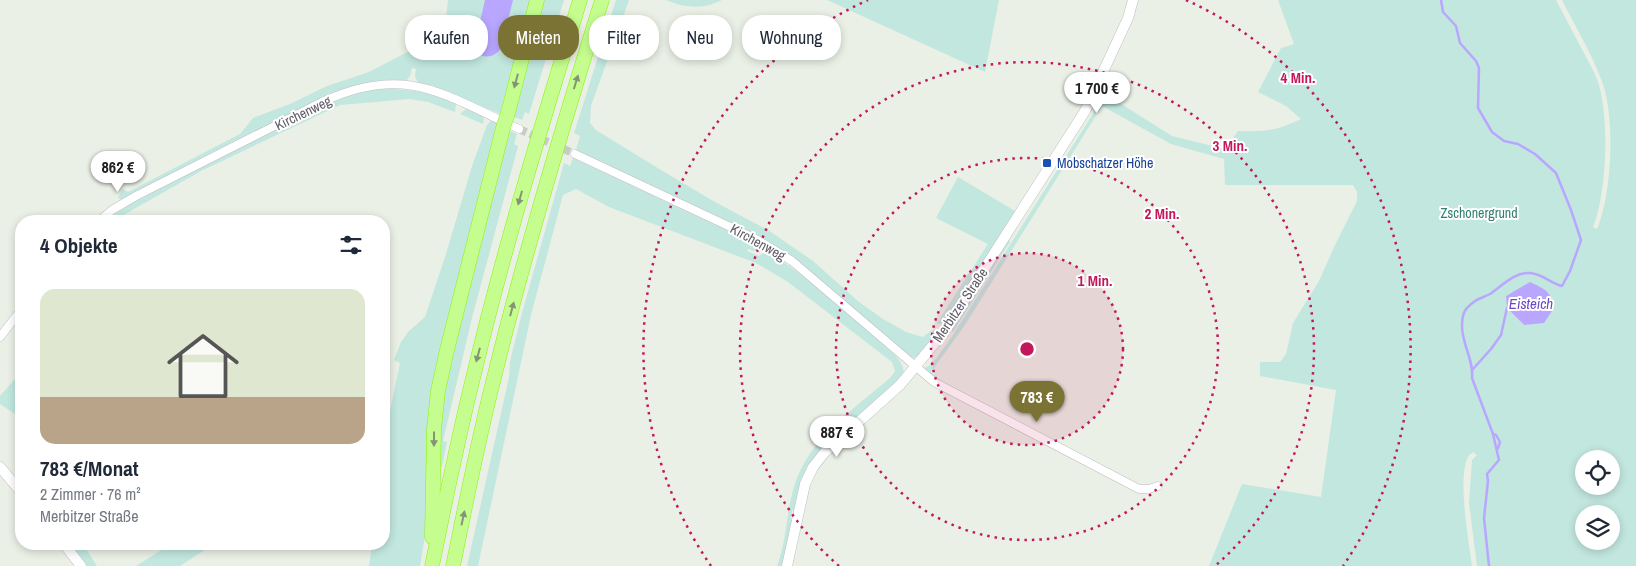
<!DOCTYPE html>
<html lang="de">
<meta charset="utf-8">
<style>
body{margin:0;font-family:"Archivo Narrow",sans-serif;background:#f6f6f7;color:#1f2937;height:100vh;display:flex;flex-direction:column;font-size:19px;white-space:nowrap}
*{box-sizing:border-box;margin:0}
p{font-size:16px;color:#747a83}
.icon{flex:none;width:28px;height:28px;fill:none;stroke:currentColor;stroke-width:2;stroke-linecap:round;stroke-linejoin:round}
.map{position:relative;flex:1;overflow:hidden}
.panel{position:absolute;left:15px;top:215px;width:375px;height:335px;display:flex;flex-direction:column;background:#fff;border-radius:20px;box-shadow:0 2px 8px #0003}
.panel>*{flex:none}
.banner{position:absolute;left:405px;top:15px;width:475px;height:45px;display:flex;gap:10px}
.buttons{position:absolute;left:1575px;top:450px;display:grid;gap:10px}
.buttons a{display:grid;place-items:center;width:45px;height:45px;border-radius:50%;background:#fff;box-shadow:0 2px 8px #0003;font-size:25px}
.price{position:absolute;translate:-50% -42px;padding:0 11px;border-radius:18px;background:#fff;color:#222;font-size:16px;line-height:32px;filter:drop-shadow(0 1px 2px #0008)}
.price::after{content:'';position:absolute;left:50%;top:30px;width:15px;height:11px;margin-left:-8px;background:inherit;clip-path:polygon(0 0,100% 0,50% 100%)}
.price.on{background:#7b7334;color:#fff}
ul{padding:0;list-style:none}
li{display:grid;align-content:center;gap:10px;height:265px;padding:0 25px}
li span{display:grid;place-items:center;height:155px;border-radius:15px;color:#555}
li>.icon{margin-inline-start:auto}
span .icon{width:90px;height:90px;fill:#fffc;stroke-width:1}
li b{font-size:21px}
h2{display:flex;justify-content:space-between;align-items:center;height:60px;padding:0 25px;font-size:21px}
.pill{padding:0 18px;border-radius:20px;background:#fff;box-shadow:0 2px 8px #0003;font-size:18px;line-height:45px}
.pill.on{background:#7b7334;color:#fff}
.map>svg:first-child{display:block}
.green{fill:#c2e7df;fill-rule:evenodd}
.water{fill:#b9a7ff}
.lines{fill:none;stroke-linecap:round;stroke-linejoin:round}
.stream{stroke:#b9a7ff;stroke-width:2.5}
.minor-tunnel{stroke:#c8cbc6;stroke-width:8;stroke-dasharray:8 4;stroke-linecap:butt}
.minor-casing{stroke:#c0bdc4;stroke-width:9}
.tertiary-casing{stroke:#c0bdc4;stroke-width:11}
.motorway-casing{stroke:#86f600;stroke-width:15}
.minor{stroke:#fff;stroke-width:8}
.tertiary{stroke:#fff;stroke-width:10}
.motorway{stroke:#c5fe8f;stroke-width:14}
.motorway-bridge-casing{stroke:#86f600;stroke-width:15;stroke-linecap:butt}
.motorway-bridge{stroke:#c5fe8f;stroke-width:14}
.oneway{fill:#839574}
.ring{fill:none;stroke:#c2185b;stroke-width:2.5;stroke-dasharray:2.5 5}
.transit-dot{fill:#1a4fb4;stroke:#fff;stroke-width:2}
.labels{text-anchor:middle;stroke-width:4;stroke-linejoin:round;paint-order:stroke}
.street-label{font-size:14px;fill:#605d66;stroke:#fff}
.transit-label{font-size:14px;fill:#164399;stroke:#fff;text-anchor:start}
.park-label{font-size:14px;fill:#328071;stroke:#fff}
.water-label{font-size:15px;font-style:italic;fill:#6a47c5;stroke:#fff}
.centre{fill:#c2185b;stroke:#fff;stroke-width:2.5}
.ring-label{font-size:15px;text-anchor:middle;font-weight:bold;fill:#c2185b;stroke:#fff;stroke-width:4;stroke-linejoin:round;paint-order:stroke}
</style>
<div class="map">
<svg width="1636" height="566" viewBox="0 0 1636 566">
<rect width="100%" height="100%" fill="#eaf0e6"/>
<g class="green">
<path d="M448 0H530L500 114 431 85 418 83 415 76 416 69 412 68 410 76 406 81 391 80 365 83 340 91 242 138 125 199H120L118 198 123 189 128 192 240 134 253 118 290 104 327 86 369 72 415 48 445 27Z"/>
<path d="M542 0H564L529 114 525 112 522 120 514 117 528 62 527 61Z"/>
<path d="M616 0H629L591 106 590 123 596 130 661 170 715 202 768 230 813 261 859 302 883 319 906 332 923 337 932 330 938 334 918 358 908 357 900 351 821 280 776 246 576 150 580 136 574 133Z"/>
<path d="M666 0H722C703 10 684 8 666 0Z"/>
<path d="M827 0H999L985 72Z"/>
<path d="M1278 0H1556C1566 18 1575 37 1585 55 1589 63 1594 71 1597 79 1610 113 1607 194 1593 227L1597 229C1612 194 1616 115 1601 79 1591 52 1575 26 1562 0H1636V566H1477L1469 503 1472 460 1477 455 1473 452C1471 454 1469 455 1468 457 1457 478 1469 542 1472 566H1209L1242 484 1321 497 1336 390 1260 376V362H1280L1286 354 1293 323 1319 281 1335 245 1357 201V192L1353 185H1225L1224 159 1171 144 1102 106 965 325 931 372 940 380 963 393 1114 472 1113 473 935 381 924 370V368L932 364 951 338 1103 98 1113 103 1115 100 1172 136 1225 149 1238 131C1267 132 1275 131 1301 119L1286 106 1258 92 1281 48 1294 44ZM1530 283 1544 289 1524 325 1507 308 1506 296ZM1584 459H1611V486H1584ZM1584 514H1611V541H1584Z"/>
<path d="M373 89C406 88 425 91 456 103L455 112 428 102 410 99 340 105 201 171 113 221H105L127 206 199 167 341 98 364 91Z"/>
<path d="M466 109 483 116 484 119 483 124 460 114Z"/>
<path d="M492 120 498 124 442 346 428 518 420 566H369L372 544H384V440L400 363 394 360 401 342 409 331 425 317 446 254 472 166 487 125Z"/>
<path d="M510 131 517 134 514 144 518 146 472 318 443 441 447 442 442 467H440L441 418 452 351Z"/>
<path d="M573 158 759 245 758 250 754 251 748 249 747 251 759 256 765 252H769C815 282 855 320 896 356 901 363 906 369 902 377L824 447 796 510 792 511 791 520 794 521 782 566H777C787 541 786 512 794 487 808 439 854 409 890 378L895 371 892 362 788 282 756 263 609 207 576 189 563 195 531 315 478 566H467L509 377 510 361 522 313 564 163 570 166Z"/>
<path d="M958 177 1015 211 943 325 937 323 988 244 936 218Z"/>
<path d="M1008 240 1010 242 953 332 951 330Z"/>
<path d="M21 372V418L0 404V396Z"/>
<path d="M68 544H83L97 566H85Z"/>
<path d="M171 544H214L180 566H136Z"/>
</g>
<g class="water">
<path d="M485 0H513L501 48C495 57 486 59 476 53L474 47Z"/>
<path d="M1530 282C1545 289 1551 291 1554 308L1544 323 1524 325 1507 308 1506 296Z"/>
</g>
<g class="lines">
<g class="stream">
<path d="M1441 0 1443 12 1456 26 1460 43 1476 61 1479 68 1478 108 1492 132 1504 141 1518 144 1535 154 1556 173 1571 210 1581 240 1570 271 1562 286C1550 283 1543 274 1530 273 1514 272 1502 286 1490 294 1480 299 1475 299 1467 308 1463 312 1462 320 1462 326 1462 345 1474 360 1472 378L1493 434 1499 460 1487 474 1488 481 1484 518 1489 566"/>
<path d="M1473 369 1491 349 1501 335 1507 308H1509"/>
<path d="M1493 434 1496 435 1500 442 1498 448"/>
</g>
<path class="minor-tunnel" d="M519 129 575 154"/>
<defs>
<g id="minor">
<path d="M575 154 756 239 792 261 934 382 1139 489H1149L1158 486"/>
<path d="M99 221 112 210 136 196 322 102C406 63 444 95 519 129"/>
<path d="M0 337 21 310"/>
</g>
<g id="tertiary">
<path d="M0 467 21 492"/>
<path d="M64 544 81 566"/>
<path d="M787 566 805 484 813 467 825 452 900 385 944 332 1085 111 1128 18 1133 0"/>
</g>
<g id="motorway">
<path d="M508 113 537 0"/>
<path d="M432 537 434 429 438 391 447 350 503 128"/>
<path d="M432 566C445 502 458 438 474 374 504 248 542 124 580 0"/>
<path d="M453 566C466 503 478 440 494 378 525 251 563 125 602 0"/>
</g>
</defs>
<use href="#minor" class="minor-casing"/>
<use href="#tertiary" class="tertiary-casing"/>
<use href="#motorway" class="motorway-casing"/>
<use href="#minor" class="minor"/>
<use href="#tertiary" class="tertiary"/>
<use href="#motorway" class="motorway"/>
<defs>
<path id="motorway-bridge" d="M503 128 508 113"/>
</defs>
<use href="#motorway-bridge" class="motorway-bridge-casing"/>
<use href="#motorway-bridge" class="motorway-bridge"/>
</g>
<defs><path id="oneway-solid" d="M-6-.8H1V-3.2L6.5 0L1 3.2V.8H-6Z" transform="scale(1.25)"/></defs>
<g class="oneway">
<use href="#oneway-solid" transform="translate(516 81) rotate(105)"/>
<use href="#oneway-solid" transform="translate(576 82) rotate(-73)"/>
<use href="#oneway-solid" transform="translate(520 198) rotate(106)"/>
<use href="#oneway-solid" transform="translate(512 309) rotate(-75)"/>
<use href="#oneway-solid" transform="translate(478 355) rotate(105)"/>
<use href="#oneway-solid" transform="translate(434 439) rotate(90)"/>
<use href="#oneway-solid" transform="translate(463 518) rotate(-78)"/>
</g>
<circle cx="1027" cy="349" r="96" fill="#c2185b" fill-opacity=".12"/>
<g class="ring">
<circle cx="1027" cy="349" r="96"/>
<circle cx="1027" cy="349" r="191"/>
<path d="M839 566A287 287 0 1 1 1215 566"/>
<path d="M711 566A383 383 0 0 1 868 0M1186 0A383 383 0 0 1 1343 566"/>
</g>
<rect class="transit-dot" x="1042" y="158" width="10" height="10" rx="2.5"/>
<g class="labels">
<g class="street-label">
<text transform="translate(303 113) rotate(-26)" y="5">Kirchenweg</text>
<text transform="translate(758 242) rotate(29)" y="5">Kirchenweg</text>
<text transform="translate(960 305) rotate(-56)" y="5">Merbitzer Straße</text>
</g>
<g class="transit-label">
<text x="1057" y="168">Mobschatzer Höhe</text>
</g>
<g class="park-label">
<text x="1479" y="218">Zschonergrund</text>
</g>
<g class="water-label">
<text x="1531" y="309">Eisteich</text>
</g>
</g>
<circle cx="1027" cy="349" r="8" class="centre"/>
<g class="ring-label">
<text x="1298" y="83">4 Min.</text>
<text x="1230" y="151">3 Min.</text>
<text x="1162" y="219">2 Min.</text>
<text x="1095" y="286">1 Min.</text>
</g>
</svg>
<div class="buttons">
<a><svg class="icon" aria-label="locate" viewBox="0 0 24 24"><circle cx="12" cy="12" r="6"/><path d="M12 2v4M12 18v4M2 12h4M18 12h4"/></svg></a>
<a><svg class="icon" aria-label="layers" viewBox="0 0 24 24"><path d="M12 4l9 5-9 5-9-5zM3 14l9 5 9-5"/></svg></a>
</div>
<b class="price" style="left:1097px;top:114px">1 700 €</b>
<b class="price" style="left:118px;top:193px">862 €</b>
<b class="price on" style="left:1037px;top:423px">783 €</b>
<b class="price" style="left:837px;top:458px">887 €</b>
<div class="banner">
<a class="pill">Kaufen</a>
<a class="pill on">Mieten</a>
<a class="pill">Filter</a>
<a class="pill">Neu</a>
<a class="pill">Wohnung</a>
</div>
<section class="panel">
<h2>4 Objekte<svg class="icon" aria-label="filters" viewBox="0 0 24 24"><path d="M4 7h16M4 17h16"/><circle cx="9" cy="7" r="2"/><circle cx="15" cy="17" r="2"/></svg></h2>
<ul>
<li><span style="background:linear-gradient(#dfe7d0 70%,#b9a48a 0)"><svg class="icon" aria-label="home" viewBox="0 0 24 24"><path d="M3 11l9-7 9 7M6 9v11h12V9"/></svg></span><div><b>783 €/Monat</b><p>2 Zimmer · 76 m²</p><p>Merbitzer Straße</p></div></li>
</ul>
</section>
</div>
